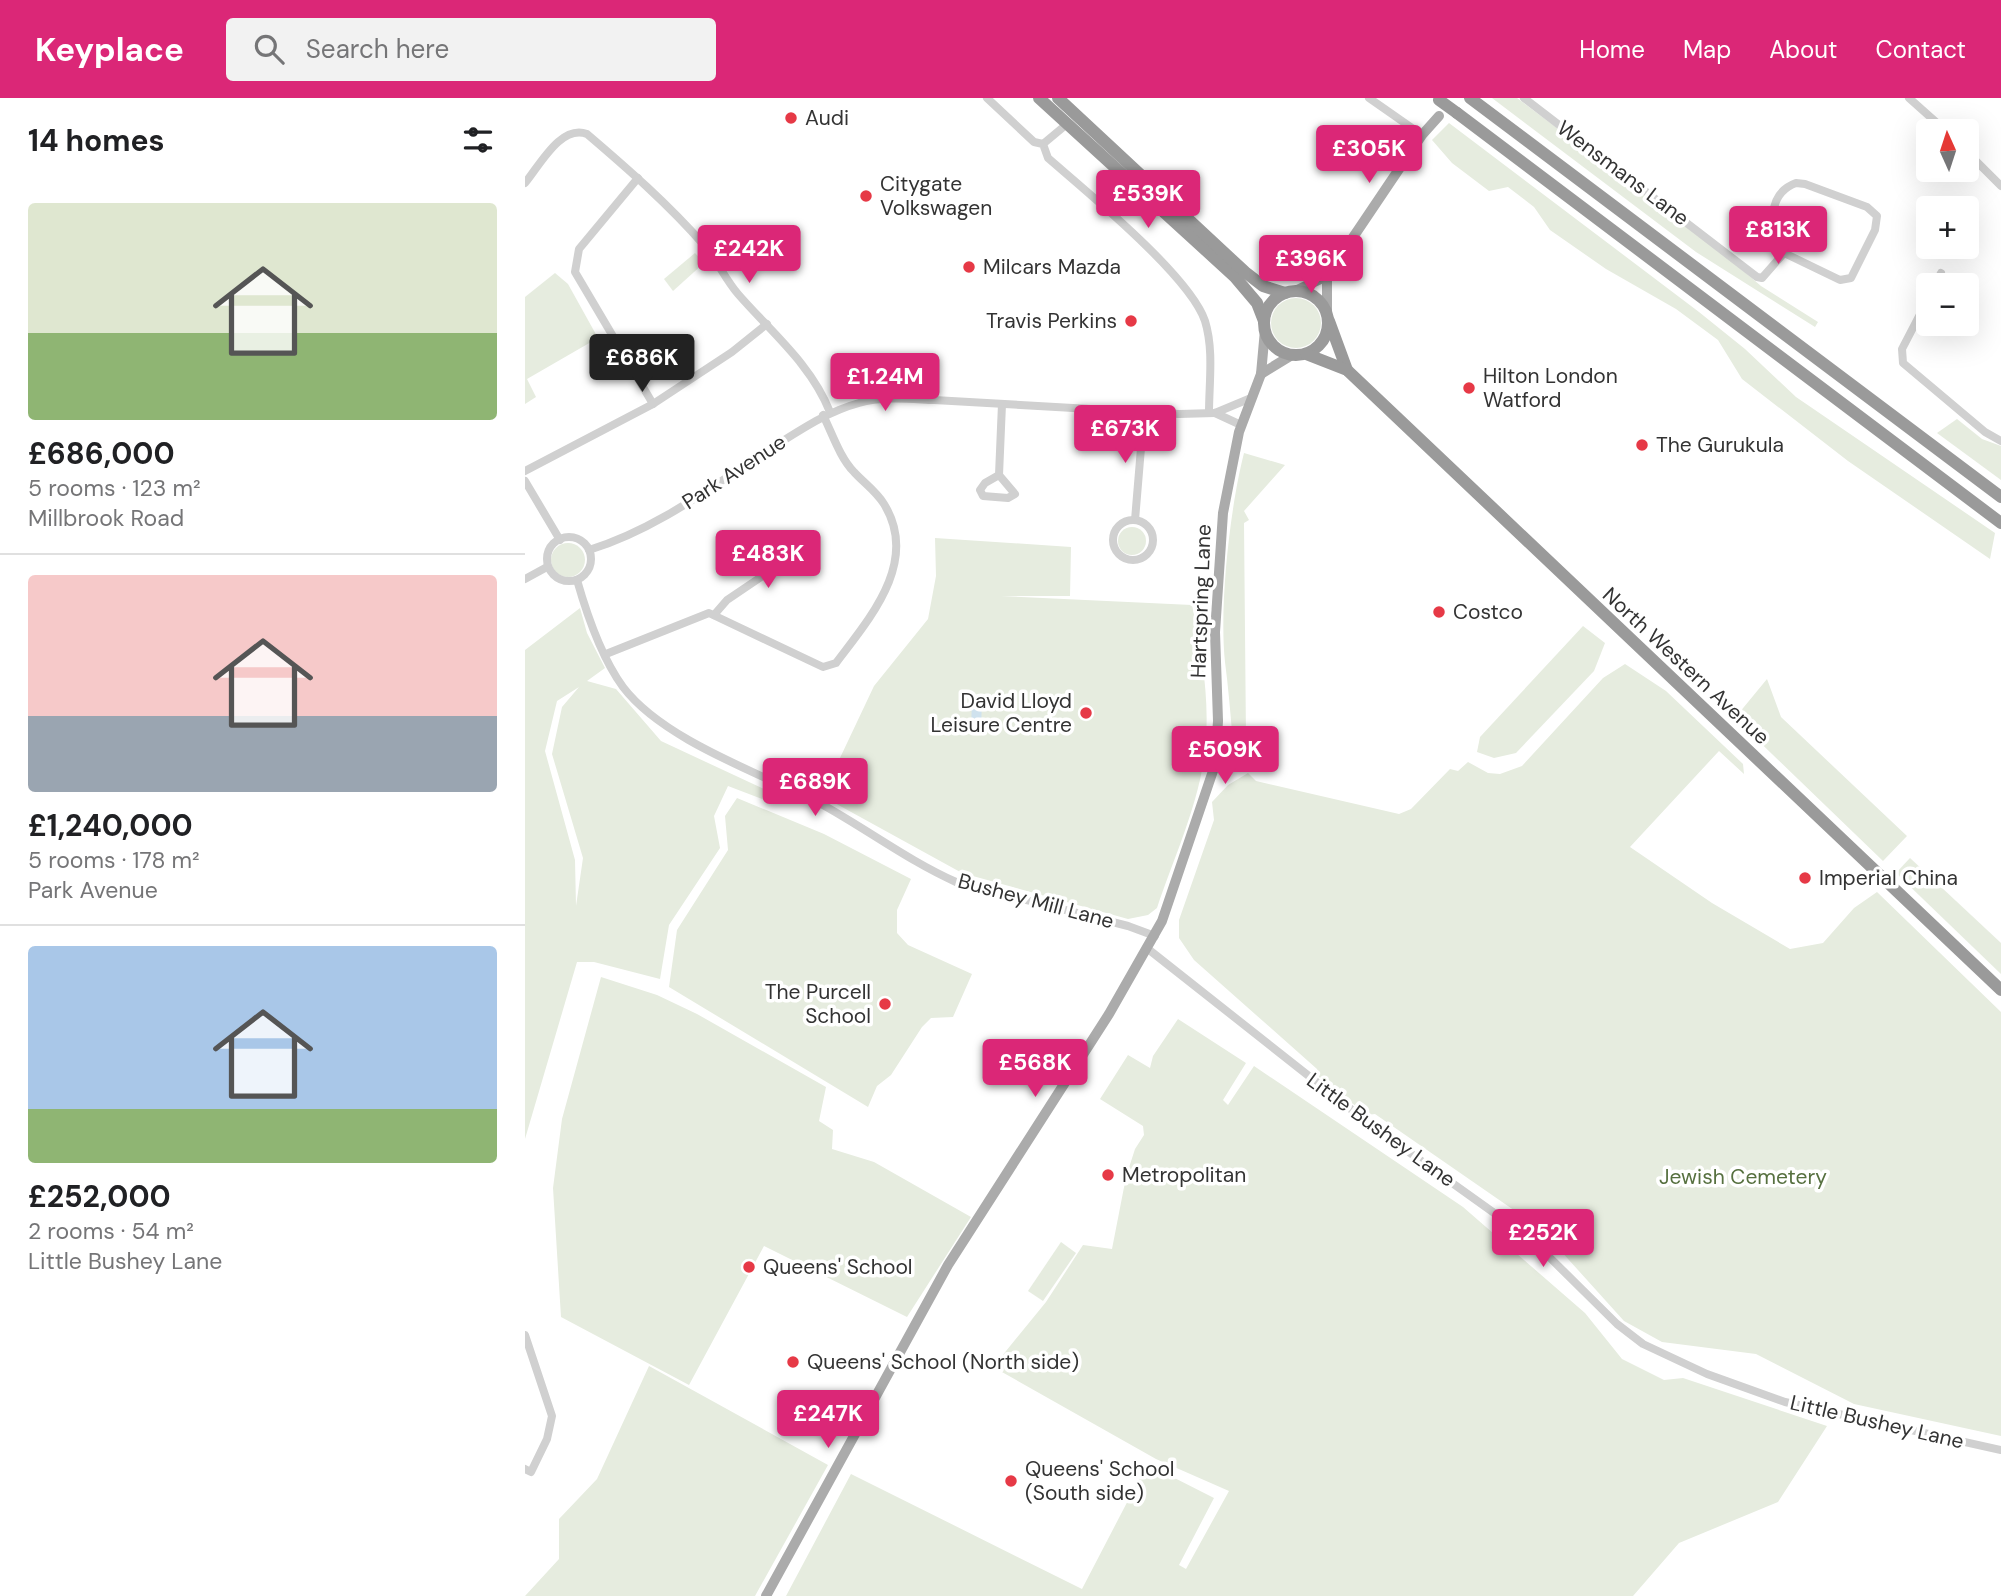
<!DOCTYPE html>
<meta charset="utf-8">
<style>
body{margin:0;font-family:"DM Sans",sans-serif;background:#f2f2f2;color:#202124;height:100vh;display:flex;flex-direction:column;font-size:26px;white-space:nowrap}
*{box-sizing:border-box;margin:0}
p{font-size:23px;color:#757577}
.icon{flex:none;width:38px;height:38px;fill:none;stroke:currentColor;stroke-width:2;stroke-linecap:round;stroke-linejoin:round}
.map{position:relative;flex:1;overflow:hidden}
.panel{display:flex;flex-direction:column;background:#fff;width:525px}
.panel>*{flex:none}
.needle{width:46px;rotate:357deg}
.tools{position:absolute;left:1391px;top:21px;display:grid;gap:14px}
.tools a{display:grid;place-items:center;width:63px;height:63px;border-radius:7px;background:#fff;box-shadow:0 7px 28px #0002;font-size:35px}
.price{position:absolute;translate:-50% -60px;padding:0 16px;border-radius:7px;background:#db2777;color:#fff;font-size:23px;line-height:46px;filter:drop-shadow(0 2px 4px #0008)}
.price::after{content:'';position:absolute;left:50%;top:42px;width:21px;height:16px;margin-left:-10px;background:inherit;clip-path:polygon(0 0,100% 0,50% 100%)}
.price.active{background:#222;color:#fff}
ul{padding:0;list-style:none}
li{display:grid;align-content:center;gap:14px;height:371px;padding:0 28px}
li+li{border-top:2px solid #e0e0e0}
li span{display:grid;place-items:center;height:217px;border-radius:7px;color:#555}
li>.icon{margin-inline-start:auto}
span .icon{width:126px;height:126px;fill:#fffc;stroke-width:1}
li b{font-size:30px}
h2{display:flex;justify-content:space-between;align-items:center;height:84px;padding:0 28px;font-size:30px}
header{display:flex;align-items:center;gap:42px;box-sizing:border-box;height:98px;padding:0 35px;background:#db2777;color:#fff}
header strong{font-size:33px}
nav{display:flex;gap:38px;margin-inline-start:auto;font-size:24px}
.search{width:490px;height:63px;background:#f2f2f2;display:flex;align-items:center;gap:18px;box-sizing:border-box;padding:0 24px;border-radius:7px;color:#757577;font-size:26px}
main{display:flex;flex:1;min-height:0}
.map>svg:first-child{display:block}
.green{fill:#e6ecdf;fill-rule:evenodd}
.water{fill:#cfe2ee}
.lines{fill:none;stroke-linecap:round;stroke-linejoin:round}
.minor{stroke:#d0d0d0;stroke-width:8}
.major{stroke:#ababab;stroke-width:10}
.highway{stroke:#9a9a9a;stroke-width:12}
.highway-bridge{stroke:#9a9a9a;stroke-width:12}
.poi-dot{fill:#e63946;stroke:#fff;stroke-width:2.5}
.labels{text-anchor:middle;stroke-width:7;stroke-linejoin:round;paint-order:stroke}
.poi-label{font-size:21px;fill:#333;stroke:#fff;text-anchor:start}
.street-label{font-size:21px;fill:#333;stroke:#fff}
.park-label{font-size:21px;fill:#56703f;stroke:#fff}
</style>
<header>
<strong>Keyplace</strong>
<div class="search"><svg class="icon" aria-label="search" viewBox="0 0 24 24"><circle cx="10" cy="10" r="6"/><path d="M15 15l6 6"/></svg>Search here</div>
<nav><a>Home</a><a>Map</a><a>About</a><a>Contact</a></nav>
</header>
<main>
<section class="panel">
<h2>14 homes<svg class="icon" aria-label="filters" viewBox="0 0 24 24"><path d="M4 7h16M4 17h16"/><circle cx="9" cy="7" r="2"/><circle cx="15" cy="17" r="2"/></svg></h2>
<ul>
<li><span style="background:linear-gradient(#dfe7d0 60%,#8fb573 0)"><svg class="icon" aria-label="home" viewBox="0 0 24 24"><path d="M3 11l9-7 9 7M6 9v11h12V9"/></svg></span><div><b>£686,000</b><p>5 rooms · 123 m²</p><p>Millbrook Road</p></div></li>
<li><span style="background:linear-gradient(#f6c9c9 65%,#9aa5b1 0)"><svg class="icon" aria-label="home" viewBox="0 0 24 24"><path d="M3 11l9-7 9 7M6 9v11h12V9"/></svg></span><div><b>£1,240,000</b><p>5 rooms · 178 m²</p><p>Park Avenue</p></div></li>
<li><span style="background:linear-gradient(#a9c7e8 75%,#8fb573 0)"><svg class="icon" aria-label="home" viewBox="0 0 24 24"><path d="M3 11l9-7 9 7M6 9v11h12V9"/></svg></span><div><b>£252,000</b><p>2 rooms · 54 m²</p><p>Little Bushey Lane</p></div></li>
</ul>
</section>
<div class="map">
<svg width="1476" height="1498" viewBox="0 0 1476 1498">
<rect width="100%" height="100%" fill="#fff"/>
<g class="green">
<path d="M967 0H992L1188 147 1236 188 1293 224 1290 229 1171 154Z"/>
<path d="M924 25 1174 214 1220 251 1271 299 1470 435 1465 461 1323 363 1217 281 1193 242 1151 211 1081 171 1025 132 1009 109 983 89 964 93 927 65 907 42Z"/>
<path d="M170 155 179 165 148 193 139 181Z"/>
<path d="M30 175 43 186 73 240 2 281 11 299 0 306V199Z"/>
<circle cx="771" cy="225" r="25"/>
<path d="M1432 321 1457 341 1476 348V382L1412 335Z"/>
<path d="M719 355 760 367 719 413 724 422 719 425 721 642 718 643 707 634C705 610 703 587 700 564 694 508 705 410 719 355Z"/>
<circle cx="607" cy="443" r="14"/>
<path d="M410 440 546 449 545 498H476L667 507C676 550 684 596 681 640 678 698 650 756 632 810L623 817 603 821 437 775 297 698 349 588 403 521 411 478Z"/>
<circle cx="43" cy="462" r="17"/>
<path d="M55 510 62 535 80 570 62 583 91 591 136 643 256 699 245 704 203 688 189 718 195 750 144 827 135 881 69 864H52L0 1041V552ZM54 589 37 609 27 656 58 760 51 808 50 762 20 653 32 603Z"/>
<path d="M1058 528 1080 545 1069 573 991 655 969 660 952 654 955 639Z"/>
<path d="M1100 566 1141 593 1218 666 1219 676 1194 653 1105 749 1187 805 1265 851 1298 845 1329 810 1352 794 1476 914V1338L1329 1306 1231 1256 1137 1244 1099 1223 1016 1131 850 1016 842 1017 794 979 792 971 669 862 654 840V822L689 722 687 704 703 687 723 675 731 683 874 716 886 711 925 671 933 673 943 664 963 675 975 676 997 668 1078 580Z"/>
<path d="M1242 581 1256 619 1382 738 1358 763 1217 627 1214 615Z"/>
<path d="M212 700 299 736 386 781 372 812V835L383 847 447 876 428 919 406 920 397 929 366 977 352 988 343 1009 144 889 152 832 203 752 200 718Z"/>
<path d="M1385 760 1476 845V876L1371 775Z"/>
<path d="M76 879 132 897 172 916 301 989 294 1023 308 1032 307 1051 349 1064 446 1119 382 1219 239 1148 164 1287 36 1219 28 1090 37 1021Z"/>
<path d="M653 921 721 965 698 1002 703 1007 729 968 938 1109 1060 1215 1097 1261 1139 1282 1158 1280 1302 1328 1253 1404 1154 1445 1108 1498H261L326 1376 557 1491 622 1366 689 1400 654 1467 661 1471 704 1393 631 1361 468 1269 521 1204 558 1147 587 1151 601 1079 610 1051 619 1037 618 1028 575 1001 603 957 625 970 628 958Z"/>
<path d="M536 1144 551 1155 518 1203 503 1193Z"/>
<path d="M124 1268 303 1367 230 1498H0L34 1461V1421L72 1381Z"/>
</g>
<path class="water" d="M447 600H457L456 632H446Z"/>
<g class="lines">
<g class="minor">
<path d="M462 0 509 44 518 46 523 60C562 94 665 178 680 223 689 252 684 285 684 315"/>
<path d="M844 0 897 37"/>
<path d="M999 0 1232 179 1237 180 1259 155"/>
<path d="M1384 0 1421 33"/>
<path d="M518 46 542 26"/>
<path d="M1442 54 1476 88"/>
<path d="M113 80 54 151 50 174 128 306"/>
<path d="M0 85C15 67 36 26 62 36 103 71 143 106 179 147 192 162 200 181 213 196 246 234 286 266 305 314"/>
<path d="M1271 85 1280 86 1342 109 1352 118 1350 132 1326 180 1315 182 1259 155C1244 133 1241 96 1271 85Z"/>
<path d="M1410 187 1416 175"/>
<path d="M1404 199 1377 251 1378 265 1460 334 1476 343"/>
<path d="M690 315 716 327"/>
<path d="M0 373 128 306 207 254 242 226"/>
<path d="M474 377 460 385 455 392 458 398 483 400 490 396 474 377 477 306"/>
<path d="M0 383 35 442"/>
<path d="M610 422 619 314"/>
<circle cx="608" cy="442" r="20"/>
<circle cx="44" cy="461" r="22"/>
<path d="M64 452C130 432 188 388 245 351 274 333 301 314 334 305 359 298 384 301 409 302L654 316 690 315 726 300"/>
<path d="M0 481 22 469"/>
<path d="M52 482C62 517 76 559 98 589 139 643 238 676 298 707 343 732 384 763 431 784L603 828 630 838"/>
<path d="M189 517 202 502 279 450"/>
<path d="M81 556 184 515 298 569 311 565C344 521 395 464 359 406 351 393 339 385 329 374 315 360 307 335 298 317"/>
<path d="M623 851 846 1027 1007 1142 1092 1226 1118 1246 1182 1276 1260 1304 1476 1352"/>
<path d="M0 1237 27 1318 22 1341 6 1374 0 1371"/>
</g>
<g class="major">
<path d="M770 193 802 178"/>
<path d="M802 216V178L897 37 914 18"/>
<path d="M736 276 767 257"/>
<path d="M241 1498 423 1167 584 916 637 823 690 667 693 623 690 534 698 415 714 334 736 276 740 232"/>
</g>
<g class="highway">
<path d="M514 0 710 179 732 205 739 223"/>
<path d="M533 0 720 174 738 188 760 195"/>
<path d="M945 0 1476 399"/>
<path d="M932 15 1476 425"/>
<circle cx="771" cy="225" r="32"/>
<path d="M804 223 822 272"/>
<path d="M781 256 822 272 1476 892"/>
</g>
<path class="highway-bridge" d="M914 2 932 15"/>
</g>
<g class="poi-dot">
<circle cx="266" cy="20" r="7"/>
<circle cx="341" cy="98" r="7"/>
<circle cx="444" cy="169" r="7"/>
<circle cx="606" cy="223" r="7"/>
<circle cx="944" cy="290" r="7"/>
<circle cx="1117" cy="347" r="7"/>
<circle cx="914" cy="514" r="7"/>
<circle cx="561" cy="615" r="7"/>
<circle cx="1280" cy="780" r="7"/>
<circle cx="360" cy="906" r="7"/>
<circle cx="583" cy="1077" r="7"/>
<circle cx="224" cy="1169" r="7"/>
<circle cx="268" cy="1264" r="7"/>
<circle cx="486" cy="1383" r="7"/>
</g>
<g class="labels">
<g class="poi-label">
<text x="280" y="27">Audi</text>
<text x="355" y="93">Citygate<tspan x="355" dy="24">Volkswagen</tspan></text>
<text x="458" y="176">Milcars Mazda</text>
<text x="592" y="230" text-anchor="end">Travis Perkins</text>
<text x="958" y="285">Hilton London<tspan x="958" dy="24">Watford</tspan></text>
<text x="1131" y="354">The Gurukula</text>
<text x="928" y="521">Costco</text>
<text x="547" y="610" text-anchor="end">David Lloyd<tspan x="547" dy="24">Leisure Centre</tspan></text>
<text x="1294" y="787">Imperial China</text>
<text x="346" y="901" text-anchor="end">The Purcell<tspan x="346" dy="24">School</tspan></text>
<text x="597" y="1084">Metropolitan</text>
<text x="238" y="1176">Queens' School</text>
<text x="282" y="1271">Queens' School (North side)</text>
<text x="500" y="1378">Queens' School<tspan x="500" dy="24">(South side)</tspan></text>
</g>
<g class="street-label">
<text transform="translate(1098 75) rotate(37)" y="7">Wensmans Lane</text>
<text transform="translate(209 374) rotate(-33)" y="7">Park Avenue</text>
<text transform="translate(676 503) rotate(-88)" y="7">Hartspring Lane</text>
<text transform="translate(1161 568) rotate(43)" y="7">North Western Avenue</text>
<text transform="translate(511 803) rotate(15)" y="7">Bushey Mill Lane</text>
<text transform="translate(856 1032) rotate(36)" y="7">Little Bushey Lane</text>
<text transform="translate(1352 1324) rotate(13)" y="7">Little Bushey Lane</text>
</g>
<g class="park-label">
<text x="1218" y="1086">Jewish Cemetery</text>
</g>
</g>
</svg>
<div class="tools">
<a><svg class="needle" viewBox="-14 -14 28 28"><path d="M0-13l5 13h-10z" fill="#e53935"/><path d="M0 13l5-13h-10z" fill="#757577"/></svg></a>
<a>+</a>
<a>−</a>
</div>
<b class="price" style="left:844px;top:87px">£305K</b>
<b class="price" style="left:623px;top:132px">£539K</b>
<b class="price" style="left:1253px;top:168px">£813K</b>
<b class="price" style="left:224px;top:187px">£242K</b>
<b class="price" style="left:786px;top:197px">£396K</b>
<b class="price active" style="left:117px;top:296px">£686K</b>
<b class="price" style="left:360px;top:315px">£1.24M</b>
<b class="price" style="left:600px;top:367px">£673K</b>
<b class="price" style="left:243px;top:492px">£483K</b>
<b class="price" style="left:700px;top:688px">£509K</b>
<b class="price" style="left:290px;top:720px">£689K</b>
<b class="price" style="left:510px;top:1001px">£568K</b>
<b class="price" style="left:1018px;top:1171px">£252K</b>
<b class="price" style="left:303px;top:1352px">£247K</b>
</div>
</main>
